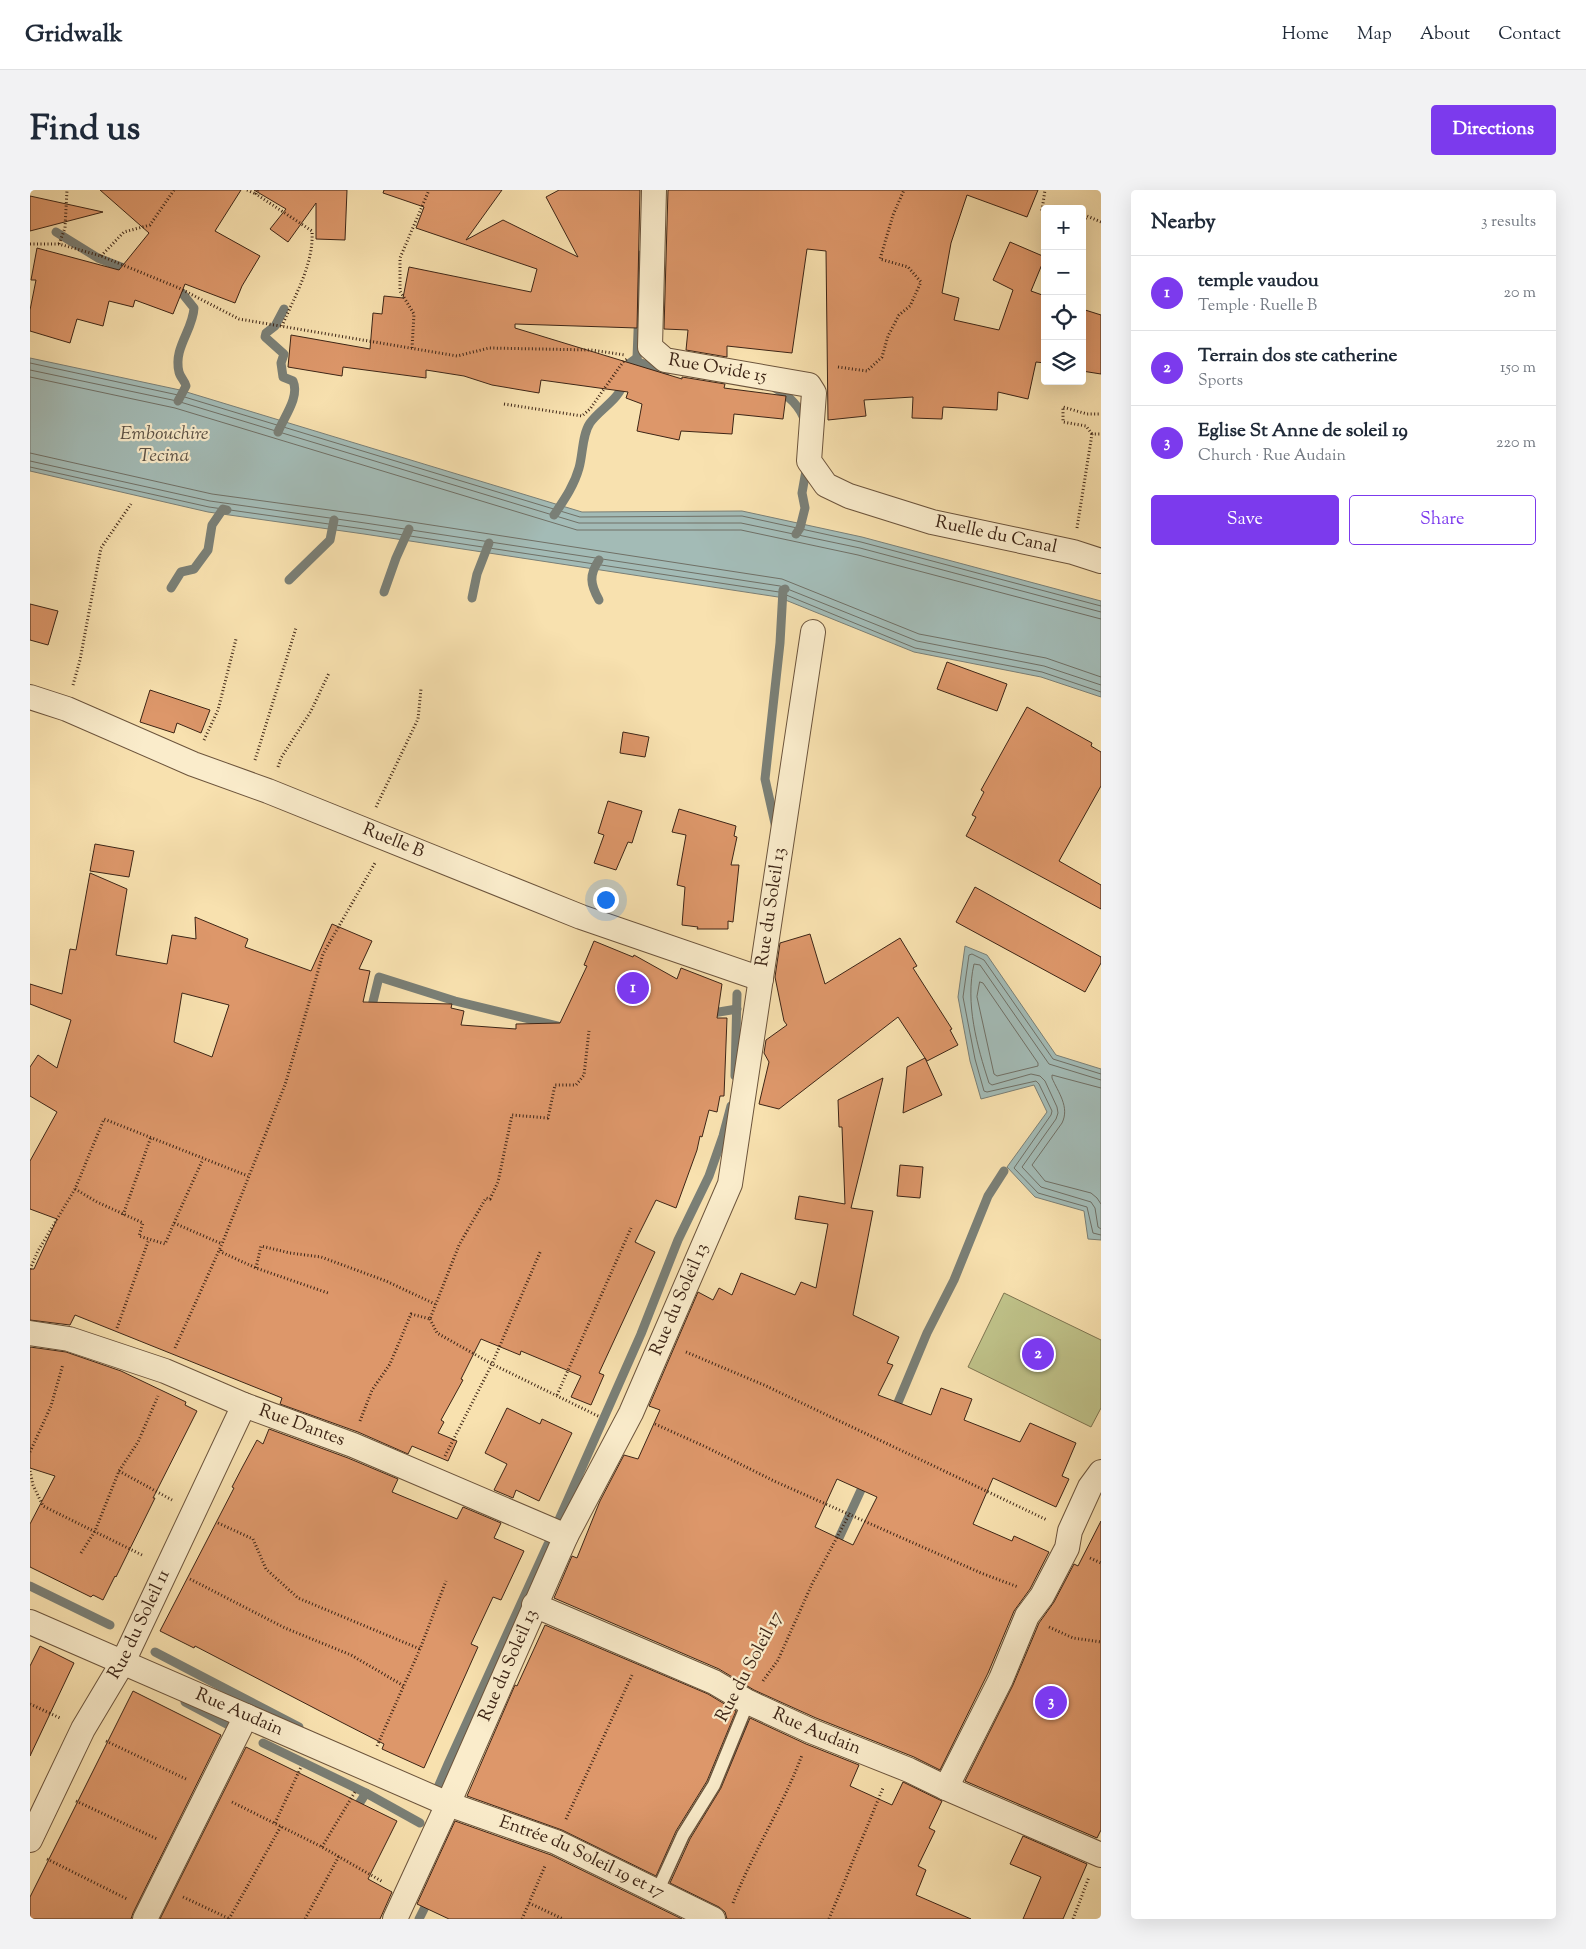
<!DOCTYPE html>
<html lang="en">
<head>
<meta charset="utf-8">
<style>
	body { margin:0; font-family:"Sorts Mill Goudy",serif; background:#f2f2f3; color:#1f2937 }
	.controls { position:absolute; right:15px; top:15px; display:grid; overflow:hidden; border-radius:5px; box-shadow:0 5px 20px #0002 }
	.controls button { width:45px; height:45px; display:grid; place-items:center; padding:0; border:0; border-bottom:1px solid #e0e1e3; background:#fff; color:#1f2937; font:25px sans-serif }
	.you { position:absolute; left:575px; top:709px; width:18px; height:18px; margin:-12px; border:4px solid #fff; border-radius:50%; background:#1a73e8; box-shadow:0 0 0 8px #1a73e833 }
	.badge { display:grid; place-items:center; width:32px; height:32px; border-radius:50%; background:#7c3aed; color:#fff; font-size:16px; font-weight:700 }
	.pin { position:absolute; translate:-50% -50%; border:2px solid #fff; box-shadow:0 1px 5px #0006 }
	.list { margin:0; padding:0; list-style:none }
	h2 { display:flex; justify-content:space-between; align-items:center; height:65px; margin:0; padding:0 20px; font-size:21px }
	h2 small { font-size:16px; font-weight:400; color:#747a83 }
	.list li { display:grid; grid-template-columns:32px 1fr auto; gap:15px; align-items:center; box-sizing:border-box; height:75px; padding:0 20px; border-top:1px solid #e0e1e3 }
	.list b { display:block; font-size:19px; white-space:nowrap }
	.list p { margin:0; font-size:16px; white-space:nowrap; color:#747a83 }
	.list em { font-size:16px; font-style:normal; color:#747a83 }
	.actions { display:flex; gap:10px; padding:15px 20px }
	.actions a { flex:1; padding:11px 0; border:1px solid #7c3aed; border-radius:5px; text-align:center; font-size:18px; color:#7c3aed }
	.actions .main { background:#7c3aed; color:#fff }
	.icon { flex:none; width:28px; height:28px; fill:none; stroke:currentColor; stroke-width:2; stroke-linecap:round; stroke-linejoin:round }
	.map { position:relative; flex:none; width:1071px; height:1729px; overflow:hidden; border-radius:5px }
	header { display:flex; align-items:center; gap:30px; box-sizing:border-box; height:70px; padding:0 25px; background:#fff; border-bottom:1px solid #e0e1e3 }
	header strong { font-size:24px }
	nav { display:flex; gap:28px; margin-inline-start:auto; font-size:18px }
	.intro { display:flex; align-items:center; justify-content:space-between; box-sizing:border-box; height:120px; padding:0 30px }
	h1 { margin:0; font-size:35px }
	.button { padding:12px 22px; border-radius:5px; background:#7c3aed; color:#fff; font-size:18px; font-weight:700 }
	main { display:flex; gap:30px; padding:0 30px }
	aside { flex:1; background:#fff; border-radius:5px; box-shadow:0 5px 20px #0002 }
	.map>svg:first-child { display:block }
	.green { fill:#bfc289; stroke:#7e7450 }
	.water { fill:#a3bbb6; stroke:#7a7f76 }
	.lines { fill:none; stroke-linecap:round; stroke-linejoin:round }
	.shore { stroke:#707066; stroke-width:1 }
	.stream { stroke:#7a7f76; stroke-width:9 }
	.building { fill:#dd976a; stroke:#3d2516; fill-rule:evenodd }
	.service-casing { stroke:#6c543c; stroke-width:15 }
	.minor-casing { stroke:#6c543c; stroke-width:26 }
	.path { stroke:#3d2516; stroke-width:3; stroke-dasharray:1 2.5; stroke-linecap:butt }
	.service { stroke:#faeccb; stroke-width:12 }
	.minor { stroke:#faeccb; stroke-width:24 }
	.labels { text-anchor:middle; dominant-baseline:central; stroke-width:4.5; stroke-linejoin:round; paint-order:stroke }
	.street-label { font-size:18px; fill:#3d2516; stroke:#faeccb }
	.water-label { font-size:19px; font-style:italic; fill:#5c5246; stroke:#faeccb }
</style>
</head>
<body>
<header>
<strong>Gridwalk</strong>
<nav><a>Home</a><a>Map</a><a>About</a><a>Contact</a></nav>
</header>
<div class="intro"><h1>Find us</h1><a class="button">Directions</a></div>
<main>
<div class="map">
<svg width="1071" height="1729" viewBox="0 0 1071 1729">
	<rect width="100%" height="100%" fill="#f8e1af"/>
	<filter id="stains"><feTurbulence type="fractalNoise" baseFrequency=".004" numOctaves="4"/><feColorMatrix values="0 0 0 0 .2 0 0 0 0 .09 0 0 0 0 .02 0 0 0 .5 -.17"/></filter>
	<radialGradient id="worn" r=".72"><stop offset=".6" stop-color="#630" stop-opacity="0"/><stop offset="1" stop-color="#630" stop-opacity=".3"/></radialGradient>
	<polygon class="green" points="974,1103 1071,1150 1071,1218 1061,1237 938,1177"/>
	<g class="water">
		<polygon points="0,168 150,200 552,322 712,321 832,347 1071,411 1071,507 1011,487 884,462 748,407 334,344 178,322 0,281"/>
		<polygon points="935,756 957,765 1026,865 1071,879 1071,1050 1058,1049 1054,1021 1005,1007 977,977 1017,922 1004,895 951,909 940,871 928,807"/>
	</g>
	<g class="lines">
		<g class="shore">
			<polyline points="0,173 148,205 550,327 712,326 831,352 1071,416"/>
			<polyline points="0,180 147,211 549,333 711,333 830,358 1071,422"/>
			<polyline points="0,187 145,218 547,340 711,340 828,365 1071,429"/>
			<polyline points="0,263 182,304 336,325 752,389 889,444 1016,468 1071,487"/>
			<polyline points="0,271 180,311 335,333 750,396 887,451 1014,476 1071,495"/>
			<polyline points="0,277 179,317 334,339 749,402 885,458 1012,482 1071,502"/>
			<polygon points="950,792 953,793 1008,873 1008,876 967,886 964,884 947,807"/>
			<polyline points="1071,884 1023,869 954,770 942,764 939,765 933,807 945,869 954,901 957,902 1006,891 1009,894 1022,921 1021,925 984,978 1008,1003 1057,1017 1063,1043 1071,1045"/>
			<path d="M1071,890l-52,-16 -69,-99 -6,-1c-9,39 3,82 15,119l3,2 39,-11 9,2 5,5 12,26 1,6 -2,6 -34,48 19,20 50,15 4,6 3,19 3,2"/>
			<path d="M1071,898l-49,-13v3c6,14 18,29 10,45l-30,42 13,16 46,12 6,5 4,6"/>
		</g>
		<g class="stream">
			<polyline points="26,42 68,68 101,81"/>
			<polyline points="611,65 607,168 608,172 636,181"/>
			<path d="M140,98l12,5 12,15c-1,22 -21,40 -15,64 1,5 6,9 7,14l-8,15"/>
			<path d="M745,198c13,7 26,19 30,34"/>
			<path d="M248,242c6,-15 22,-35 15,-51l-10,-4 -2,-14 3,-9 -19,-17 1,-4 9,-7 9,-17"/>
			<path d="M524,325c10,-15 20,-29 25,-47 4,-14 3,-33 11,-45 10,-14 30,-24 33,-40l-3,-3 3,-12 14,-10"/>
			<polyline points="766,344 770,338 775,318 772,303 777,275"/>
			<polyline points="259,390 300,350 304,330"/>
			<polyline points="141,398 151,382 164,379 178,360 182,335 193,319 197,320"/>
			<polyline points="354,402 366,368 379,339"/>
			<polyline points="442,408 447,384 459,353"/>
			<path d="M569,410c-9,-16 -10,-25 0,-40"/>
			<polyline points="746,638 735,589 750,453 753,400 755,399"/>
			<polyline points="340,824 349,787 425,811 528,836"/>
			<polyline points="677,824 707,819"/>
			<polyline points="705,886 707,804"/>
			<polyline points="864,1222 897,1143 924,1090 958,1006 974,981"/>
			<polyline points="527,1334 611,1144 648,1050 679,986 693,946 701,916"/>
			<polyline points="804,1359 836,1289"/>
			<polyline points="0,1396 80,1435"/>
			<polyline points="125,1462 269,1537"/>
			<polyline points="155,1512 208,1540"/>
			<polyline points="233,1553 336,1603 390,1633"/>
			<polyline points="696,1577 707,1560 716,1536"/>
			<polyline points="400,1600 406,1602 418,1574 518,1354"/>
			<polyline points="323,1623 336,1603"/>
			<polyline points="389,1729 400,1707"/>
		</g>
	</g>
	<g class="building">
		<polygon points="70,0 211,0 185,41 230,66 212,96 205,113 155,94 143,124 105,110 103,117 79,111 73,136 47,129 40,153 0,141 0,120 6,90 1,90 7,58 89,80 119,43"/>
		<polygon points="224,0 317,0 315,50 286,49 286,13 258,52 240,39 256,19"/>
		<polygon points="354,0 472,0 436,50 473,30 548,67 516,7 529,0 610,0 607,138 485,134 485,138 652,189 652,187 695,194 694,198 756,206 753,229 704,224 702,244 651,241 649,250 607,241 612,214 596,208 598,202 511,190 509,203 462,195 434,186 396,180 396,188 313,177 312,186 258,177 261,145 340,159 343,123 352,124 354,106 373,108 379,77 501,102 507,79 386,38 394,17 353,3"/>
		<polygon points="638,0 1008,0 997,27 937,5 921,53 912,103 929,108 924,130 969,140 983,100 963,90 980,52 1015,67 1001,101 1015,106 1015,173 1006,172 998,209 968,202 967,220 913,217 912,229 882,228 883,207 834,210 836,226 798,230 796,61 777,59 762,163 697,156 697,167 656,160 658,140 634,139"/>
		<polygon points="0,6 73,22 0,41"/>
		<polygon points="1052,119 1071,125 1071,184 1052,181"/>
		<polygon points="0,414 28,421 18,455 0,450"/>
		<polygon points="917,472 977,494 967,521 907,499"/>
		<polygon points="120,500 180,520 171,543 147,533 144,543 110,532"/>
		<polygon points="997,517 1062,553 1061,556 1071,562 1071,596 1029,671 1071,695 1071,719 936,646 946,627 942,625 954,602 951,600"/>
		<polygon points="593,542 619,547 615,567 590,563"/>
		<polygon points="578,611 612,621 602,653 598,652 586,680 564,673 574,645 568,643"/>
		<polygon points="649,619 706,636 704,646 707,647 701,675 709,675 703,732 698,731 698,739 667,739 668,737 652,735 655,697 647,695 656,645 642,642"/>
		<polygon points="65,654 104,661 99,687 60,681"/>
		<path d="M60,683l37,16 -11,66 51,9 5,-29 24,4 -1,-22 53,22 -3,8 66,24 21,-47 40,17 -13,28 11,2 -7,31 89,2 -1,4 13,3 -3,14 55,4v-5l44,-1 27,-57 -3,-1 10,-24 39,16 1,-2 43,24 4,-11 41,16 -5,34h10l-3,78h-4l-3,16 -8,-2 -7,27 -2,-1 -3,14 -21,58 -20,-8 -21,42 20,10 -56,121 5,2 -13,30 -20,-8 10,-21 -60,-25 -1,4 -39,-16 -20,40 2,1 -22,40 3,2 -6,11 19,8 -9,20 -36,-15 -4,8 -50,-22 -78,-28 2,-6 -207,-83 -5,10 -40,-5v-51h4l23,-50 -27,-10v-48l27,-49 -27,-16v-29l8,-12 19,13 14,-48 -41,-16v-20l32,10 8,-45 6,1zM152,803l47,12 -17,52 -38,-15z"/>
		<polygon points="945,697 1071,767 1071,773 1055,802 926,732"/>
		<polygon points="780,744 795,794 870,748 887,776 883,778 922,839 920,840 928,855 897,871 868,827 749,919 729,914 739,872 734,863 736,850 757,835 754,831 745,787 750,753"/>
		<polygon points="895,868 912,905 873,923 877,877"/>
		<path d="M853,888l-32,130 22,3 -20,104 46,22 -12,26 6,2 -15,30 53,20 10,-27 31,11 -8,21 56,22 10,-19 46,20 -14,33 7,3 -13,28 -63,-29 -20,46 39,17 2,-5 35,16 -19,37 -16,22 -26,62 -48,97 -26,-13 -98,-39 -62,-28 -35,-21 -165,-71 18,-42 5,2 23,-57 24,-46 14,4 22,-49 -11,-4 49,-114 15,8 6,-12 13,7 9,-22 54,22 6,-13 15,6 12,-64 -33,-5 4,-23 46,8 -3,-77h-3l-1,-27zM807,1289l40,18 -24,48 -38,-18z"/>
		<polygon points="870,975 893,977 890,1008 867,1006"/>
		<polygon points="0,1157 36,1162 91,1181 156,1212 155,1215 167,1221 123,1308 125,1308 86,1387 85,1386 73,1410 63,1405 61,1407 0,1377 0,1334 25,1286 0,1278"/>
		<polygon points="477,1218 510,1234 512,1229 542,1243 509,1311 486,1300 483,1308 464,1300 477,1274 455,1263"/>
		<polygon points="239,1239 318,1268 368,1289 362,1302 427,1329 433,1317 471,1333 464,1348 494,1361 471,1410 463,1407 441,1454 448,1457 394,1578 352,1559 354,1554 311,1532 165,1456 164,1458 130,1441 204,1298 202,1297 213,1276 227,1250 233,1254"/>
		<polygon points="1071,1331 1071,1640 1067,1648 935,1591 983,1495 1009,1433 1024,1412 1044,1374 1048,1376"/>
		<polygon points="515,1435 678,1504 706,1521 677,1591 646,1641 626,1686 532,1640 437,1606 485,1495 487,1496"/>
		<polygon points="10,1456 44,1473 0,1566 0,1476"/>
		<polygon points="103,1501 191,1545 103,1723 101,1729 0,1729 0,1707"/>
		<polygon points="720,1528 776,1554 829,1575 820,1596 862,1615 873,1592 912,1611 899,1638 905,1641 888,1676 896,1680 886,1705 941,1729 697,1729 695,1722 689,1717 640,1693 660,1649 691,1598"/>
		<polygon points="216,1557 367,1631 338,1689 362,1702 350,1729 130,1729"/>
		<polygon points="425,1631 521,1665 652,1729 419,1729 387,1714"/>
		<polygon points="993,1646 1057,1674 1033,1729 993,1729 1011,1687 980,1674"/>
	</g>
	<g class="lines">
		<defs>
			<polyline id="service" points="627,1702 653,1645 684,1595 718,1512"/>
			<g id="minor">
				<path id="s1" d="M624,0l-4,157 15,13 144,25 5,8 -5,68 17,24 23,11 83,26 141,30 28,9"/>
				<path id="s2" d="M0,507l37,12 126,55 75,27 313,126 180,62"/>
				<path id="s3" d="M0,1143l39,6 96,32 79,34 109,40 213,91"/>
				<path id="s4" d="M504,1415l180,77 34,20 63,29 98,39 37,18 155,67"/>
				<path id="s5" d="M0,1432l418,182 108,38 157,77"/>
				<polyline points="916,1598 971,1489 997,1426 1012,1406 1037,1358 1040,1341 1060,1297 1071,1282"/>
				<path id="s6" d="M0,1650l53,-111 40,-67 121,-257"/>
				<polyline points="115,1729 216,1526"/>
				<path id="s7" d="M365,1729l53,-115 118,-268 65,-123 99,-229 83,-552"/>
			</g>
		</defs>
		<use href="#service" class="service-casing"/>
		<use href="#minor" class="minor-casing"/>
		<g class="path">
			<polyline points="217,0 226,4"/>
			<path d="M228,0l-2,4 56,37c2,33 -17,64 -30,95"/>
			<polyline points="1015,22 1012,20 1015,0"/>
			<polyline points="1052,35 1057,26 1071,32"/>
			<polyline points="0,54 29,54 71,66 149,98 209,129 427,166 459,158 561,160 595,165"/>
			<polyline points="29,54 35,38 37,0"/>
			<polyline points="71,66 94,42 120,35 144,0"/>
			<polyline points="382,158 384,124 370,101 370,68 399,0"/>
			<polyline points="808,177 837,181 852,167 858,146 869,125 880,116 891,92 878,77 850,69 863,25 874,0"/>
			<polyline points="474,214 552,226 560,219 593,172 597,169"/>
			<polyline points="1062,244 1056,236 1033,232 1033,217 1057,224 1071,224"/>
			<polyline points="1047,338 1062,244 1071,244"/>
			<polyline points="43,495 50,470 71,358 101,314"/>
			<polyline points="174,550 188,520 206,449"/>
			<polyline points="225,570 266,438"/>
			<polyline points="248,577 251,568 281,521 299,483"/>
			<polyline points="346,617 388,529 391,499"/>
			<polyline points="45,999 67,1012 113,1033 109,1046 135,1054 144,1033 192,1054"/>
			<polyline points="93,1025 121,947"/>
			<polyline points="144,1033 173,969"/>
			<polyline points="191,1060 191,1062 226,1078 298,1103"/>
			<polyline points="226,1078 231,1056 260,1063 291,1067 356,1091 405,1114"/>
			<polyline points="0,1079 8,1061 45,999 74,929 218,986"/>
			<polyline points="400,1129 407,1143 462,1174 570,1227"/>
			<polyline points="87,1138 119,1049"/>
			<polyline points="145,1158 192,1054 255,895 293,764 345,673"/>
			<polyline points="656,1162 734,1195 1017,1330"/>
			<polyline points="527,1205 601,1038"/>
			<polyline points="330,1231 342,1200 360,1174 381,1124 400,1129 429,1055 456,1008 460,1009 468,992 482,925 518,928 525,895 546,895 554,885 559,841"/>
			<polyline points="625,1234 676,1257 744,1291 951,1383 988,1397"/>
			<polyline points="0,1262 21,1216 33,1174"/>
			<polyline points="415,1266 462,1174 511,1060"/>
			<polyline points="0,1281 3,1295 13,1316 114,1366"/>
			<polyline points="89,1281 142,1310"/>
			<polyline points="188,1333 223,1349 236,1379 268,1408 390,1459"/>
			<polyline points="51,1363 65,1341 89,1281 108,1252 128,1206"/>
			<polyline points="1060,1368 1071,1373"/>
			<polyline points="160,1389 255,1438 321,1465 374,1496"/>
			<polyline points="1019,1437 1043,1448 1071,1452"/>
			<polyline points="733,1491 748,1470 782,1394 820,1323"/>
			<polyline points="0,1514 30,1528"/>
			<polyline points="76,1551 156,1589"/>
			<polyline points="347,1556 390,1459 416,1391"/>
			<polyline points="46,1611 127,1649"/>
			<polyline points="202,1612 292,1657 353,1692"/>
			<polyline points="536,1629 602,1485"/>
			<polyline points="245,1633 271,1577"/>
			<polyline points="292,1657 325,1602"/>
			<polyline points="17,1669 97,1709"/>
			<polyline points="153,1707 200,1729"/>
			<polyline points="499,1713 533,1729"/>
			<path d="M703,1713c20,-51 50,-97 69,-148"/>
			<polyline points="199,1729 251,1636"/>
			<polyline points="275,1729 309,1666"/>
			<polyline points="492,1729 515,1676"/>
			<polyline points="799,1729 853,1598"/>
			<polyline points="1043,1729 1059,1687"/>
		</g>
		<use href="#service" class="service"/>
		<use href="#minor" class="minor"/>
	</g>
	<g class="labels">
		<g class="street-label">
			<text stroke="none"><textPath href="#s1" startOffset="230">Rue Ovide 15</textPath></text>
			<text stroke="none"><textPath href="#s1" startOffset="608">Ruelle du Canal</textPath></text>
			<text stroke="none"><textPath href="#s2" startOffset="391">Ruelle B</textPath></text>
			<text stroke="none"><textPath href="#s7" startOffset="1088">Rue du Soleil 13</textPath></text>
			<text stroke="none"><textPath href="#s7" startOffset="682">Rue du Soleil 13</textPath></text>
			<text stroke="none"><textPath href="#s3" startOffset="288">Rue Dantes</textPath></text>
			<text stroke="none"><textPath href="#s6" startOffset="242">Rue du Soleil 11</textPath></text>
			<text stroke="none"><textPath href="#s7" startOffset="278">Rue du Soleil 13</textPath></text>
			<text transform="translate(720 1477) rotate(-62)">Rue du Soleil 17</text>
			<text stroke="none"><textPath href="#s5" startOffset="228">Rue Audain</textPath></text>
			<text stroke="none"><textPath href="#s4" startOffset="310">Rue Audain</textPath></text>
			<text stroke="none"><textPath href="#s5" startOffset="600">Entrée du Soleil 19 et 17</textPath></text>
		</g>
		<g class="water-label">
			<text x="134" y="244">Embouchire<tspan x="134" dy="22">Tecina</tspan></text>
		</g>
	</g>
	<rect width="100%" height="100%" filter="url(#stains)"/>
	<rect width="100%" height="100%" fill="url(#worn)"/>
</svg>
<div class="controls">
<button>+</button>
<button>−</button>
<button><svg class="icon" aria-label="locate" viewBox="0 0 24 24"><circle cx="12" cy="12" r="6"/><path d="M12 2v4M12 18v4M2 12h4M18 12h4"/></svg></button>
<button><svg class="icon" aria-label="layers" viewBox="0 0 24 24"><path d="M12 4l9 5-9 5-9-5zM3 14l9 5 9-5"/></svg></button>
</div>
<div class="you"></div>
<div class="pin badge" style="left:603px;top:798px">1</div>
<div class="pin badge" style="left:1008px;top:1164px">2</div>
<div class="pin badge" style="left:1021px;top:1512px">3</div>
</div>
<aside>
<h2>Nearby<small>3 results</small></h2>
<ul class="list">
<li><span class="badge">1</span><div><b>temple vaudou</b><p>Temple · Ruelle B</p></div><em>20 m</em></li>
<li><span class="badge">2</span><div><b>Terrain dos ste catherine</b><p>Sports</p></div><em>150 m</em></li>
<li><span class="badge">3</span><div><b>Eglise St Anne de soleil 19</b><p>Church · Rue Audain</p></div><em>220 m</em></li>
</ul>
<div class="actions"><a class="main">Save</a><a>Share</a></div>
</aside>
</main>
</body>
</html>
